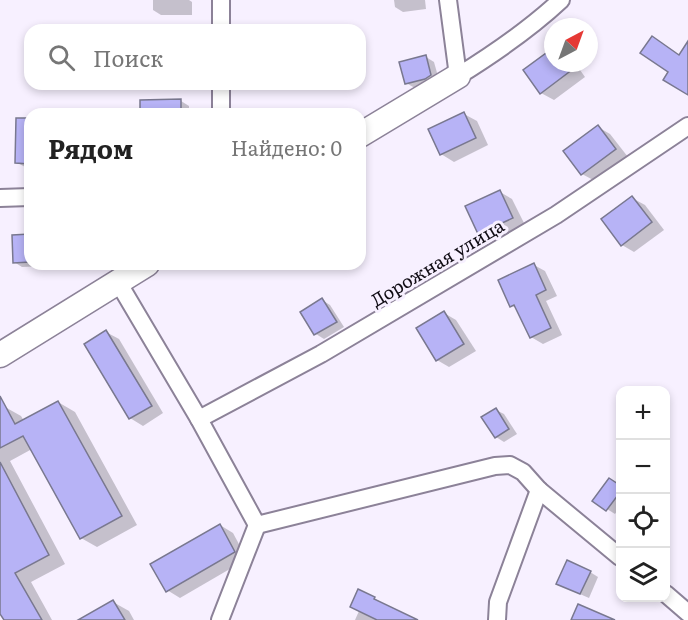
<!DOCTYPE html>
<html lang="ru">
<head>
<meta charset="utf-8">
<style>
	body { margin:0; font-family:Literata,serif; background:#f6f6f6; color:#222 }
	.controls { position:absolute; right:18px; bottom:18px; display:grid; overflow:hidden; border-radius:12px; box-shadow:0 3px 9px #0003 }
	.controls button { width:54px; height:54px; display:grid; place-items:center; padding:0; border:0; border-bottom:2px solid #e0e0e0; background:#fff; color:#222; font:30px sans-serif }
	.compass { position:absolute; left:544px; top:18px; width:54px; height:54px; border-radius:50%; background:#fff; box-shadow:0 3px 9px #0003; rotate:41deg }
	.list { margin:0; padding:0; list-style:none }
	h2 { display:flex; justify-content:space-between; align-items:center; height:78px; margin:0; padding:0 24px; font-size:26px }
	h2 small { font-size:20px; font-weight:400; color:#767676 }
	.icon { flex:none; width:33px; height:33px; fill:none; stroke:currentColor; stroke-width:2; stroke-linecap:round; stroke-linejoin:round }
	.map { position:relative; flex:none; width:688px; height:620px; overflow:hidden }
	.search { position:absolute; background:#fff; box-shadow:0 3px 9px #0003; left:24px; top:24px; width:342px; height:66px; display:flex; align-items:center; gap:15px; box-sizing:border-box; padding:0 21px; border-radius:18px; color:#767676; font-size:22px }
	.panel { position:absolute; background:#fff; box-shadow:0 3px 9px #0003; left:24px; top:108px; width:342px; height:162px; border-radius:18px }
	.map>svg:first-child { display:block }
	.shadow { fill:#0003 }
	.building { fill:#b7b3f6; stroke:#79788f; stroke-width:1.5 }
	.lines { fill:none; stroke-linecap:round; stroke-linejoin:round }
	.street-casing { stroke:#8c8298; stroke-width:20 }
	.secondary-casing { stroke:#8c8298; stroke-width:27 }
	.street { stroke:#fff; stroke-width:16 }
	.secondary { stroke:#fff; stroke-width:24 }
	.labels { text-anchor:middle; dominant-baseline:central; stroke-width:6; stroke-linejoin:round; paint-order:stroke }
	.street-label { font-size:18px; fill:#100c14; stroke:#f7f0ff }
</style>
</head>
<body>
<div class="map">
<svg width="688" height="620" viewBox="0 0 688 620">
	<rect width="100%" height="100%" fill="#f7f0ff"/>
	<g class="shadow">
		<polygon points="153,0 189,0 192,2 192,15 161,15 153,10"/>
		<polygon points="394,0 425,0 426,9 403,12 395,7"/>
		<polygon points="553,50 553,63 575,63 585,77 554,100 541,93"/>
		<polygon points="426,57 434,62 439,80 415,88 406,83"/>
		<polygon points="181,101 189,106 189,114 142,114"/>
		<polygon points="464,114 477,121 488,145 454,162 441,154"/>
		<polygon points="30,120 30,167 25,167 16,162"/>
		<polygon points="598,127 610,134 628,157 595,181 582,174"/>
		<polygon points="500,192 512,199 525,225 492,240 479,233"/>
		<polygon points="632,198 645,205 664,230 634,252 622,245"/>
		<polygon points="30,235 30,264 45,264 45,266 22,267 14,262"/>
		<polygon points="534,265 545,271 557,296 546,301 562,335 543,344 531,337 518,309 511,305"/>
		<polygon points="322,300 330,305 344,327 324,339 316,334 302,312"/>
		<polygon points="444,313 456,320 476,351 449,367 437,360"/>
		<polygon points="106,332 119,339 163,413 143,426 130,418"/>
		<polygon points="58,402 75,412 137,525 97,547 81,538 32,449 10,461 65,564 31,582 52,620 5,620 0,611 0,410 5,407 21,416 24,421"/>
		<polygon points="496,410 504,414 517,434 504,442 496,437"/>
		<polygon points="620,487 620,507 615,514 607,509"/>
		<polygon points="220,525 233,533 247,559 180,598 167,590"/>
		<polygon points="590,572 598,577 589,598 566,588"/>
		<polygon points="374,598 382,603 381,604 410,620 355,620 359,611"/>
		<polygon points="113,602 129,611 134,620 81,620"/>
	</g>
	<g class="building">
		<polygon points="652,36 679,55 688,41 688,95 663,80 668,72 640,53"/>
		<polygon points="553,48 553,63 581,63 540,94 523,70"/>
		<polygon points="426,55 431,75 425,79 405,84 399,62"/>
		<polygon points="181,99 181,114 140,114 140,100"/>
		<polygon points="464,112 476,138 440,155 428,129"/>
		<polygon points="16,118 30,118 30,164 15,163"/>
		<polygon points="598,125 616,149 581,175 563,151"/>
		<polygon points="500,190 513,218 478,234 465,206"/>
		<polygon points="632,196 652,222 621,246 601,219"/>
		<polygon points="30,234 30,262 13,263 12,235"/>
		<polygon points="534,263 546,290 536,295 551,328 530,338 514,305 510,307 498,280"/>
		<polygon points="322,298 337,322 314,335 300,312"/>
		<polygon points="444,311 464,344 436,361 416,328"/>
		<polygon points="106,330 152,406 129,419 84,344"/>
		<polygon points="0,396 15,424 58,401 122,516 80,539 23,436 0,448"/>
		<polygon points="496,408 509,429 495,438 481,417"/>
		<polygon points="0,462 49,555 15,573 42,620 4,620 0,614"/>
		<polygon points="609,478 621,486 621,491 606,511 592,501"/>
		<polygon points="220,524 235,552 166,592 150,564"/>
		<polygon points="567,560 591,571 580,594 556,584"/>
		<polygon points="358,589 375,597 374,599 418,620 377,620 350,607"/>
		<polygon points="113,600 125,620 78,620"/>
		<polygon points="578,604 615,620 571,620"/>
	</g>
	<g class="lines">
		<defs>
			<g id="street">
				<polyline points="221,0 221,30"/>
				<path d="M448,0l10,76c37,-23 71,-46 103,-76"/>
				<polyline points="221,84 221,114"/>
				<polyline points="0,198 30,197"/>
				<polyline points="118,282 199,419 257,525"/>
				<polyline points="199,419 321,354 556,215 688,126"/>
				<polyline points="257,525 495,466 510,465 523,472 539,490 620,557"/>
				<polyline points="666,594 688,613"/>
				<polyline points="220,620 257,525"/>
				<polyline points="497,620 498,602 539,490"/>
			</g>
			<g id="secondary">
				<polyline points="360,135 458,76"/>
				<polyline points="0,355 147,264"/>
			</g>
		</defs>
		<use href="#street" class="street-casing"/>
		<use href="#secondary" class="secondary-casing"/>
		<use href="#street" class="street"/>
		<use href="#secondary" class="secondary"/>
	</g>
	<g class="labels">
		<g class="street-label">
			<text transform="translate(437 262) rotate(-31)">Дорожная улица</text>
		</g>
	</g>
</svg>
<div class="controls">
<button>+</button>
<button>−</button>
<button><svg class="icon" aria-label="locate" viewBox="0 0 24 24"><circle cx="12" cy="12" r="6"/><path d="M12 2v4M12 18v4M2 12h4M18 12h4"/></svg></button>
<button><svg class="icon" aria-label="layers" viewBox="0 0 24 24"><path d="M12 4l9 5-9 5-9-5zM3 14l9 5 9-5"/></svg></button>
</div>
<svg class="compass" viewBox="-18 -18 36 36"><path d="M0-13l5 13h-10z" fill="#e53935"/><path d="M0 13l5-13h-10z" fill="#767676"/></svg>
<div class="search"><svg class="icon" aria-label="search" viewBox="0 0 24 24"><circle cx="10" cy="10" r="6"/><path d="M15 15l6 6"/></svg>Поиск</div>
<section class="panel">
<h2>Рядом<small>Найдено: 0</small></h2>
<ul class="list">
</ul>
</section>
</div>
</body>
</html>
